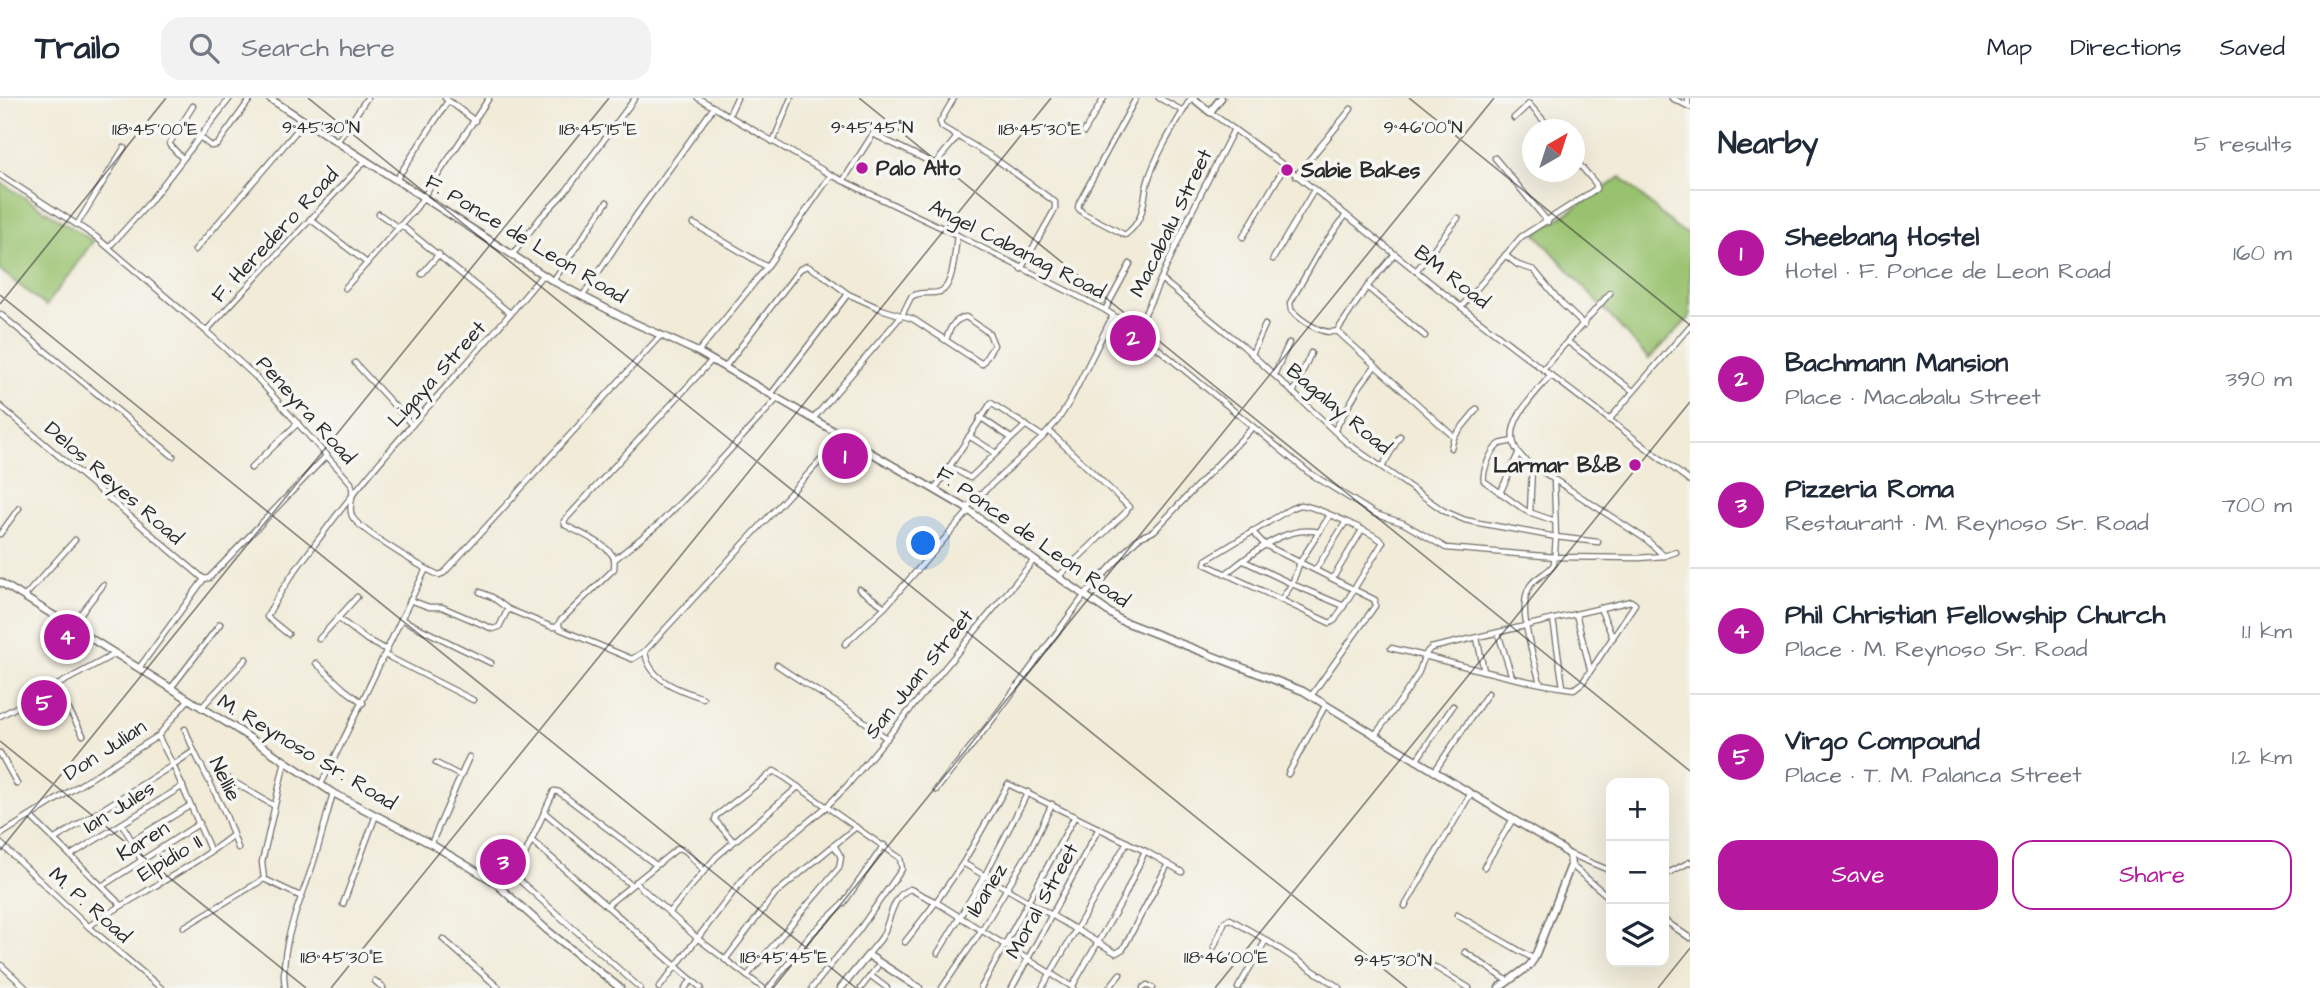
<!DOCTYPE html>
<html lang="en">
<head>
<meta charset="utf-8">
<style>
	body { margin:0; font-family:"Architects Daughter",sans-serif; background:#f2f2f3; color:#1f2937 }
	.controls { position:absolute; right:21px; bottom:21px; display:grid; overflow:hidden; border-radius:14px; box-shadow:0 7px 28px #0002 }
	.controls button { width:63px; height:63px; display:grid; place-items:center; padding:0; border:0; border-bottom:2px solid #e0e1e3; background:#fff; color:#1f2937; font:35px sans-serif }
	.compass { position:absolute; left:1522px; top:21px; width:63px; height:63px; border-radius:50%; background:#fff; box-shadow:0 7px 28px #0002; rotate:39deg }
	.you { position:absolute; left:924px; top:446px; width:24px; height:24px; margin:-18px; border:5px solid #fff; border-radius:50%; background:#1a73e8; box-shadow:0 0 0 10px #1a73e833 }
	.badge { display:grid; place-items:center; width:46px; height:46px; border-radius:50%; background:#b5179e; color:#fff; font-size:23px; font-weight:700 }
	.pin { position:absolute; translate:-50% -50%; border:4px solid #fff; box-shadow:0 2px 7px #0006 }
	.list { margin:0; padding:0; list-style:none }
	h2 { display:flex; justify-content:space-between; align-items:center; height:91px; margin:0; padding:0 28px; font-size:30px }
	h2 small { font-size:23px; font-weight:400; color:#747a83 }
	.list li { display:grid; grid-template-columns:46px 1fr auto; gap:21px; align-items:center; box-sizing:border-box; height:126px; padding:0 28px; border-top:2px solid #e0e1e3 }
	.list b { display:block; font-size:26px; white-space:nowrap }
	.list p { margin:0; font-size:23px; white-space:nowrap; color:#747a83 }
	.list em { font-size:23px; font-style:normal; color:#747a83 }
	.actions { display:flex; gap:14px; padding:21px 28px }
	.actions a { flex:1; padding:16px 0; border:2px solid #b5179e; border-radius:21px; text-align:center; font-size:24px; color:#b5179e }
	.actions .main { background:#b5179e; color:#fff }
	.icon { flex:none; width:38px; height:38px; fill:none; stroke:currentColor; stroke-width:2; stroke-linecap:round; stroke-linejoin:round }
	.map { position:relative; flex:none; width:1690px; height:890px; overflow:hidden }
	header { display:flex; align-items:center; gap:42px; box-sizing:border-box; height:98px; padding:0 35px; background:#fff; border-bottom:2px solid #e0e1e3 }
	header strong { font-size:33px }
	nav { display:flex; gap:38px; margin-inline-start:auto; font-size:24px }
	.search { width:490px; height:63px; background:#f2f2f3; display:flex; align-items:center; gap:18px; box-sizing:border-box; padding:0 24px; border-radius:21px; color:#747a83; font-size:26px }
	main { display:flex }
	aside { flex:1; background:#fff }
	.map>svg:first-child { display:block }
	.green { fill:#99c26e; stroke:#62764c; stroke-width:2 }
	.lines { fill:none; stroke-linecap:round; stroke-linejoin:round }
	.street-casing { stroke:#706e68; stroke-width:7 }
	.secondary-casing { stroke:#706e68; stroke-width:9 }
	.street { stroke:#fff; stroke-width:4.5 }
	.secondary { stroke:#fff; stroke-width:6 }
	.ticks { fill:none; stroke:#2b2b2b; stroke-width:2; stroke-opacity:0.45 }
	.poi-dot { fill:#b5179e; stroke:#f6f6f2; stroke-width:2.5 }
	.labels { text-anchor:middle; dominant-baseline:central; stroke-width:7; stroke-linejoin:round; paint-order:stroke }
	.poi-label { font-size:21px; font-weight:bold; fill:#2b2b2b; stroke:#f6f6f2; text-anchor:start }
	.street-label { font-size:21px; fill:#2b2b2b; stroke:#f6f6f2 }
	.ticks-label { font-size:18px; text-anchor:middle; fill:#2b2b2b; stroke:#f6f6f2; stroke-width:7; stroke-linejoin:round; paint-order:stroke }
</style>
</head>
<body>
<header>
<strong>Trailo</strong>
<div class="search"><svg class="icon" aria-label="search" viewBox="0 0 24 24"><circle cx="10" cy="10" r="6"/><path d="M15 15l6 6"/></svg>Search here</div>
<nav><a>Map</a><a>Directions</a><a>Saved</a></nav>
</header>
<main>
<div class="map">
<svg width="1690" height="890" viewBox="0 0 1690 890">
	<rect width="100%" height="100%" fill="#f6f6f2"/>
	<filter id="ink" filterUnits="userSpaceOnUse"><feTurbulence type="fractalNoise" baseFrequency=".0143" numOctaves="2"/><feDisplacementMap in="SourceGraphic" scale="14" xChannelSelector="R" yChannelSelector="G"/><feConvolveMatrix kernelMatrix="1 2 1 2 8 2 1 2 1" color-interpolation-filters="sRGB"/></filter>
	<filter id="wash" filterUnits="userSpaceOnUse"><feTurbulence type="fractalNoise" baseFrequency=".00686" numOctaves="4" result="noise"/><feDisplacementMap in="SourceGraphic" scale="28" xChannelSelector="R" yChannelSelector="G"/><feGaussianBlur stdDeviation="1.57" result="paint"/><feColorMatrix in="noise" values="0 0 0 0 0 0 0 0 0 0 0 0 0 0 0 0 0 1.4 0 .05"/><feComposite in="paint" operator="in"/></filter>
	<g filter="url(#wash)">
		<rect width="100%" height="100%" fill="#f1ebd8"/>
		<g class="green">
			<polygon points="1621,79 1676,130 1690,137 1690,219 1649,261 1536,136"/>
			<polygon points="0,84 93,143 46,208 0,172"/>
		</g>
	</g>
	<g filter="url(#ink)">
		<g class="lines">
			<defs>
				<g id="street">
					<polyline points="445,0 475,23"/>
					<polyline points="698,0 831,77 957,137 1105,212 1137,233 1308,374 1375,416 1403,425 1446,450 1556,459 1639,460 1664,458 1676,454"/>
					<polyline points="954,0 940,24 942,29 994,60 1055,104 1055,111 1021,171"/>
					<path d="M1136,0l-57,105 -1,5 5,5 42,22c21,-16 17,-32 23,-54 8,-27 28,-58 43,-83"/>
					<polyline points="1159,0 1183,13"/>
					<polyline points="1672,0 1690,9"/>
					<polyline points="1688,8 1688,0"/>
					<polyline points="1210,14 1285,68 1461,209 1690,383"/>
					<polyline points="729,17 737,0"/>
					<polyline points="1514,20 1529,6 1552,32"/>
					<polyline points="1084,34 1104,0"/>
					<polyline points="200,39 211,48 217,47 251,0"/>
					<polyline points="337,44 367,0"/>
					<polyline points="773,44 791,0"/>
					<polyline points="1495,60 1548,124"/>
					<polyline points="183,61 169,46 193,8"/>
					<polyline points="935,66 958,38"/>
					<path d="M0,77l96,62 110,94 50,46 95,106c5,14 -4,22 1,33 4,12 72,53 87,59l5,-2 217,-238"/>
					<polyline points="1296,78 1351,11"/>
					<polyline points="396,82 448,3"/>
					<polyline points="843,83 873,36 953,75"/>
					<polyline points="379,116 399,130 401,127 511,216"/>
					<path d="M1346,117l-26,35 -30,53 1,7c10,10 31,26 46,21l117,106 23,-28"/>
					<polyline points="310,121 367,165"/>
					<polyline points="78,125 124,50"/>
					<polyline points="694,126 767,169"/>
					<polyline points="1243,139 1285,68"/>
					<polyline points="109,149 148,106 230,0"/>
					<polyline points="195,152 305,23"/>
					<polyline points="513,156 540,120 566,93 635,0"/>
					<polyline points="1505,157 1518,167 1534,172 1562,206 1584,227"/>
					<polyline points="1273,161 1314,92"/>
					<polyline points="1416,173 1458,120"/>
					<polyline points="422,176 439,156"/>
					<polyline points="1161,181 1243,248 1346,344 1444,413 1465,422 1479,425 1556,439 1598,444"/>
					<polyline points="553,183 607,104"/>
					<polyline points="1367,189 1425,238"/>
					<polyline points="345,190 416,110 489,0"/>
					<polyline points="582,199 637,116 714,9"/>
					<polyline points="1461,209 1521,139 1596,91 1596,86 1574,60"/>
					<polyline points="1105,212 1130,166"/>
					<polyline points="0,216 173,358"/>
					<polyline points="206,233 366,62"/>
					<polyline points="1137,233 1190,117 1234,31"/>
					<polyline points="1337,233 1367,189 1395,156"/>
					<polyline points="1568,244 1633,293"/>
					<polyline points="698,254 767,169 831,77"/>
					<polyline points="1252,256 1265,227"/>
					<polyline points="355,265 412,327"/>
					<path d="M725,269l75,-98 7,-3 16,9 25,19 33,15 32,10 69,45 12,-19 -5,-12 -23,-16c-13,3 -16,11 -20,23"/>
					<polyline points="1543,271 1610,195"/>
					<polyline points="1274,277 1289,245"/>
					<polyline points="772,295 848,196"/>
					<polyline points="1293,295 1311,255"/>
					<polyline points="0,308 204,481 209,480 327,357"/>
					<polyline points="980,319 1011,340"/>
					<path d="M813,321l89,-104 9,-18c10,-7 18,-2 28,-5 15,-3 16,-44 18,-57"/>
					<polyline points="1609,322 1690,228"/>
					<polyline points="1049,333 1129,409 1125,415 1058,479"/>
					<polyline points="1334,333 1360,288 1375,268"/>
					<polyline points="969,338 996,355"/>
					<path d="M1512,343c-2,1 -10,2 -12,3 -9,5 -18,28 -16,37l42,30 29,10"/>
					<polyline points="1451,350 1454,339"/>
					<polyline points="949,368 970,380 1026,327"/>
					<polyline points="1382,369 1400,338"/>
					<polyline points="251,370 298,325"/>
					<polyline points="1555,382 1647,442 1664,458"/>
					<polyline points="935,391 991,305 1042,338"/>
					<polyline points="1500,395 1518,356"/>
					<path d="M1300,407c13,0 73,28 83,37l-48,78 -5,3 -125,-59 1,-4 84,-51z"/>
					<polyline points="966,410 1043,339 1058,322 1070,303 1113,217"/>
					<polyline points="1530,415 1532,369"/>
					<polyline points="1252,433 1265,447 1375,502 1375,508 1311,598"/>
					<polyline points="0,436 19,410"/>
					<polyline points="614,462 660,425 694,391 778,300"/>
					<polyline points="1244,463 1292,486 1344,508"/>
					<polyline points="1316,471 1345,425"/>
					<path d="M1225,476c26,-19 59,-50 94,-42"/>
					<polyline points="1333,480 1362,432"/>
					<polyline points="859,491 885,509"/>
					<path d="M480,494l12,5 16,12 44,18h5l3,-6 54,-52c0,-2 1,-9 0,-11 -6,-14 -37,-26 -49,-33l-1,-4 148,-161"/>
					<polyline points="24,499 75,442"/>
					<polyline points="357,499 338,520 367,542 387,552"/>
					<polyline points="410,502 429,509 442,509 493,531 499,529 508,511"/>
					<polyline points="1281,502 1292,486 1300,464 1330,417"/>
					<polyline points="1600,510 1613,540"/>
					<polyline points="1576,516 1590,571"/>
					<polyline points="401,521 491,565"/>
					<polyline points="1553,521 1563,589"/>
					<polyline points="559,527 560,531 632,561 645,553"/>
					<polyline points="71,528 103,487"/>
					<polyline points="1498,535 1512,579"/>
					<path d="M288,536l-21,-17c14,-30 37,-58 57,-85 67,-91 149,-170 219,-258"/>
					<polyline points="1477,540 1484,573"/>
					<polyline points="319,541 338,520"/>
					<polyline points="845,546 885,509 969,413"/>
					<polyline points="385,557 473,602"/>
					<polyline points="316,565 344,591 363,605"/>
					<path d="M777,567c37,26 76,45 110,74"/>
					<polyline points="139,570 204,481"/>
					<path d="M1540,585c-6,-25 -24,-75 -10,-97 6,-10 18,-12 24,-22l2,-27 -2,-57c-9,-9 -22,-12 -31,-22 -29,-28 10,-61 28,-83"/>
					<polyline points="56,589 83,637"/>
					<polyline points="171,590 220,526"/>
					<path d="M703,600c-24,-8 -55,-18 -58,-47l198,-215"/>
					<polyline points="201,610 246,561"/>
					<polyline points="0,618 115,556"/>
					<polyline points="185,631 194,653"/>
					<polyline points="158,638 173,667 194,653 225,715 238,750"/>
					<path d="M1374,638c15,-19 29,-38 42,-59 7,-10 5,-21 15,-29l200,-47 4,3 -52,78 -9,7c-61,-8 -122,-27 -183,-41"/>
					<polyline points="0,655 17,686"/>
					<polyline points="1416,663 1453,608"/>
					<polyline points="436,665 461,678"/>
					<polyline points="1434,674 1488,595"/>
					<polyline points="1288,676 1325,608"/>
					<polyline points="227,680 273,707"/>
					<path d="M321,686c37,-71 69,-144 105,-215"/>
					<path d="M936,692l54,-67 94,-127 52,-56c8,-7 14,-5 19,-10l98,-103"/>
					<polyline points="544,714 631,787"/>
					<polyline points="31,719 121,807"/>
					<polyline points="122,726 132,743"/>
					<polyline points="0,737 158,638 188,602"/>
					<polyline points="55,741 173,667 211,754"/>
					<polyline points="531,742 701,890"/>
					<polyline points="733,743 715,722 716,718 774,673 784,679 900,760 902,771 859,832 812,890"/>
					<polyline points="0,745 89,829 161,890"/>
					<polyline points="431,746 469,659"/>
					<polyline points="1570,756 1611,773"/>
					<polyline points="71,757 183,688"/>
					<polyline points="141,762 132,743 191,707"/>
					<polyline points="963,765 1116,855 1123,851 1168,766"/>
					<polyline points="1571,767 1611,801"/>
					<polyline points="1484,769 1513,721"/>
					<polyline points="1664,777 1690,764"/>
					<polyline points="264,781 302,799"/>
					<polyline points="635,784 697,840 763,890"/>
					<polyline points="102,788 200,725"/>
					<polyline points="343,806 376,717"/>
					<polyline points="606,808 678,750 686,753 704,773"/>
					<polyline points="1405,808 1471,695"/>
					<polyline points="669,815 716,759 798,689"/>
					<polyline points="1457,817 1534,861"/>
					<polyline points="1664,822 1690,840"/>
					<path d="M89,828c47,-31 100,-56 144,-91"/>
					<polyline points="184,829 264,781 262,764 285,663"/>
					<polyline points="443,841 499,890"/>
					<polyline points="905,844 936,804 963,765 1008,686 1145,753 1182,774"/>
					<polyline points="1214,849 1225,823 1230,821 1266,842 1340,890"/>
					<polyline points="1465,854 1508,883"/>
					<polyline points="938,855 985,777 1028,694"/>
					<path d="M868,857c4,-6 10,-12 14,-18 8,-15 10,-42 28,-48l26,13 138,86"/>
					<polyline points="725,862 775,796 856,729"/>
					<polyline points="0,866 26,890"/>
					<polyline points="1435,869 1469,890"/>
					<polyline points="747,878 839,770 841,759 834,747"/>
					<polyline points="871,878 887,890"/>
					<polyline points="375,883 383,890"/>
					<polyline points="1072,889 1123,801 1145,753"/>
					<path d="M285,890c-6,-42 14,-82 27,-121 8,-24 14,-49 21,-74"/>
					<polyline points="640,890 519,782 516,776 554,693 559,694 656,767"/>
					<polyline points="659,890 751,771 826,709 846,689 1034,462"/>
					<polyline points="685,890 692,882"/>
					<polyline points="769,890 811,836 843,806 884,747"/>
					<polyline points="861,890 877,869"/>
					<polyline points="942,890 981,833 1030,752 1052,706"/>
					<polyline points="981,890 1075,718"/>
					<polyline points="1012,890 1099,730"/>
					<polyline points="1042,890 1127,744"/>
					<polyline points="1109,890 1120,876"/>
					<polyline points="1143,890 1147,887 1153,890"/>
					<polyline points="1238,890 1266,842"/>
				</g>
				<g id="secondary">
					<polyline points="269,0 553,183 630,223 698,254 966,410 1034,462 1120,522 1303,593 1562,751 1570,758 1571,767 1534,861 1529,868 1499,890"/>
					<polyline points="1193,0 1210,14 1221,0"/>
					<polyline points="0,484 235,630 333,695 431,746 493,783 547,832 620,890"/>
					<polyline points="841,890 868,857 919,890"/>
				</g>
			</defs>
			<use href="#street" class="street-casing"/>
			<use href="#secondary" class="secondary-casing"/>
			<use href="#street" class="street"/>
			<use href="#secondary" class="secondary"/>
		</g>
	</g>
	<path class="ticks" d="M308,0l1099,890M859,0l831,673M1409,0l281,227M0,197l856,693M0,206l166,-206M0,643l306,247M0,752l609,-752M331,890l720,-890M773,890l721,-890M1215,890l475,-586M1658,890l32,-40"/>
	<g class="poi-dot">
		<circle cx="862" cy="70" r="7"/>
		<circle cx="1287" cy="72" r="7"/>
		<circle cx="1635" cy="367" r="7"/>
	</g>
	<g class="labels">
		<g class="poi-label">
			<text x="876" y="70">Palo Alto</text>
			<text x="1301" y="72">Sabie Bakes</text>
			<text x="1621" y="367" text-anchor="end">Larmar B&amp;B</text>
		</g>
		<g class="street-label">
			<text transform="translate(1171 125) rotate(-64)">Macabalu Street</text>
			<text transform="translate(275 137) rotate(-47)">F. Heredero Road</text>
			<text transform="translate(526 141) rotate(31)">F. Ponce de Leon Road</text>
			<text transform="translate(1017 151) rotate(27)">Angel Cabanag Road</text>
			<text transform="translate(1452 179) rotate(38)">BM Road</text>
			<text transform="translate(437 276) rotate(-48)">Ligaya Street</text>
			<text transform="translate(1339 311) rotate(40)">Bagalay Road</text>
			<text transform="translate(306 312) rotate(48)">Peneyra Road</text>
			<text transform="translate(114 385) rotate(41)">Delos Reyes Road</text>
			<text transform="translate(1033 439) rotate(35)">F. Ponce de Leon Road</text>
			<text transform="translate(919 576) rotate(-51)">San Juan Street</text>
			<text transform="translate(105 652) rotate(-33)">Don Julian</text>
			<text transform="translate(307 654) rotate(31)">M. Reynoso Sr. Road</text>
			<text transform="translate(225 681) rotate(64)">Nellie</text>
			<text transform="translate(119 709) rotate(-32)">Ian Jules</text>
			<text transform="translate(143 743) rotate(-32)">Karen</text>
			<text transform="translate(170 760) rotate(-31)">Elpidio II</text>
			<text transform="translate(987 792) rotate(-59)">Ibanez</text>
			<text transform="translate(1042 803) rotate(-61)">Moral Street</text>
			<text transform="translate(90 807) rotate(42)">M. P. Road</text>
		</g>
	</g>
	<g class="ticks-label">
		<text x="321" y="35">9°45'30"N</text>
		<text x="872" y="35">9°45'45"N</text>
		<text x="1423" y="35">9°46'00"N</text>
		<text x="598" y="37">118°45'15"E</text>
		<text x="1040" y="37">118°45'30"E</text>
		<text x="155" y="37">118°45'00"E</text>
		<text x="342" y="865">118°45'30"E</text>
		<text x="784" y="865">118°45'45"E</text>
		<text x="1226" y="865">118°46'00"E</text>
		<text x="1393" y="868">9°45'30"N</text>
	</g>
</svg>
<div class="controls">
<button>+</button>
<button>−</button>
<button><svg class="icon" aria-label="layers" viewBox="0 0 24 24"><path d="M12 4l9 5-9 5-9-5zM3 14l9 5 9-5"/></svg></button>
</div>
<svg class="compass" viewBox="-18 -18 36 36"><path d="M0-13l5 13h-10z" fill="#e53935"/><path d="M0 13l5-13h-10z" fill="#747a83"/></svg>
<div class="you"></div>
<div class="pin badge" style="left:845px;top:358px">1</div>
<div class="pin badge" style="left:1133px;top:240px">2</div>
<div class="pin badge" style="left:503px;top:764px">3</div>
<div class="pin badge" style="left:67px;top:539px">4</div>
<div class="pin badge" style="left:44px;top:605px">5</div>
</div>
<aside>
<h2>Nearby<small>5 results</small></h2>
<ul class="list">
<li><span class="badge">1</span><div><b>Sheebang Hostel</b><p>Hotel · F. Ponce de Leon Road</p></div><em>160 m</em></li>
<li><span class="badge">2</span><div><b>Bachmann Mansion</b><p>Place · Macabalu Street</p></div><em>390 m</em></li>
<li><span class="badge">3</span><div><b>Pizzeria Roma</b><p>Restaurant · M. Reynoso Sr. Road</p></div><em>700 m</em></li>
<li><span class="badge">4</span><div><b>Phil Christian Fellowship Church</b><p>Place · M. Reynoso Sr. Road</p></div><em>1.1 km</em></li>
<li><span class="badge">5</span><div><b>Virgo Compound</b><p>Place · T. M. Palanca Street</p></div><em>1.2 km</em></li>
</ul>
<div class="actions"><a class="main">Save</a><a>Share</a></div>
</aside>
</main>
</body>
</html>
